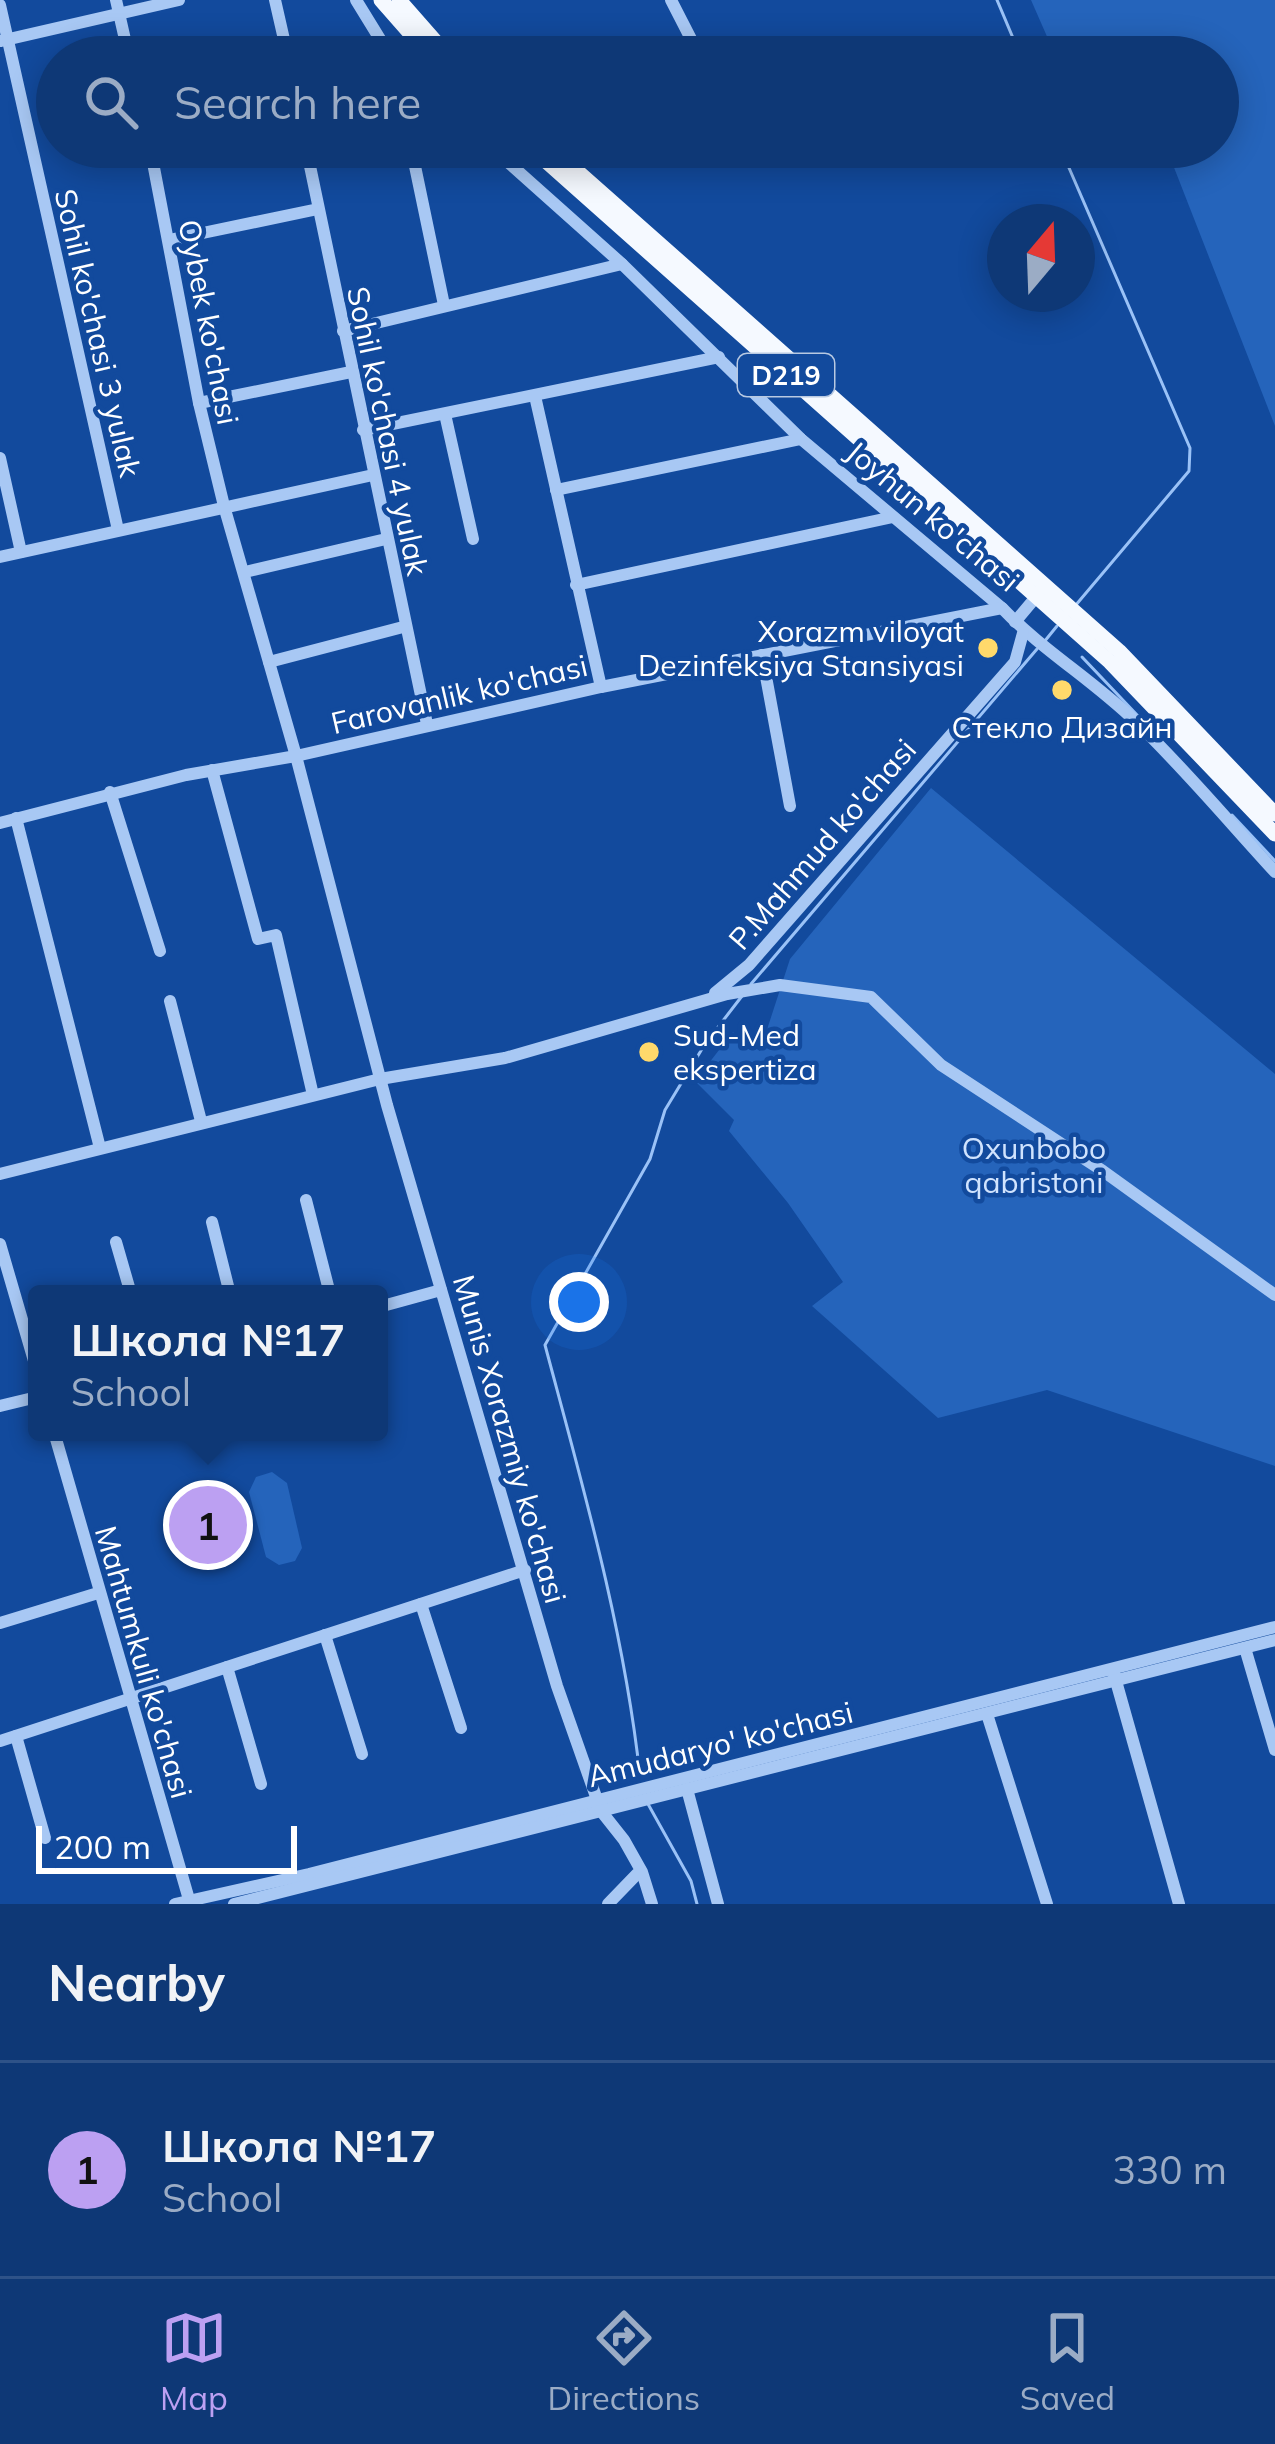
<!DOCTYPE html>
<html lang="en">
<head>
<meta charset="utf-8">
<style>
	body { margin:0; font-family:Mulish,sans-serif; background:#1c437e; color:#f1f3f6 }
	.compass { position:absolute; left:987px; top:204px; width:108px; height:108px; border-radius:50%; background:#0e3876; box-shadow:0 6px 30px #0003; rotate:19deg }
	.scale { position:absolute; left:36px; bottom:30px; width:261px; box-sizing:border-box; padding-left:12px; border:6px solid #fff; border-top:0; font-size:33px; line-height:42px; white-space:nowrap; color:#fff; -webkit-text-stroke:9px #124a9d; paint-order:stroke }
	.you { position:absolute; left:579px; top:1302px; width:42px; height:42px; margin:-30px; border:9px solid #fff; border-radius:50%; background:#1a73e8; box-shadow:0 0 0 18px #1a73e833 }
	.badge { display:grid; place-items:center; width:78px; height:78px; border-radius:50%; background:#bca0f2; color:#111; font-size:39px; font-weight:700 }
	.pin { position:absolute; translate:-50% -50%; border:6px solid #fff; box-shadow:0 3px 12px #0006 }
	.popup { position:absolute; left:28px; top:1285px; width:360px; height:156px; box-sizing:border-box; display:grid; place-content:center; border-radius:12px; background:#0e3876; filter:drop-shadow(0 3px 9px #0005); font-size:39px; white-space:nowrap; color:#9bacc5 }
	.popup b { font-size:45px; color:#f1f3f6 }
	.popup::after { content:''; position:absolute; left:50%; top:100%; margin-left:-24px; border:24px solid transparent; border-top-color:#0e3876 }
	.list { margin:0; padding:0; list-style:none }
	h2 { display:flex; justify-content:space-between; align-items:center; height:156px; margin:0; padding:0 48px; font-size:51px }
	h2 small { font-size:39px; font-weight:400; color:#9bacc5 }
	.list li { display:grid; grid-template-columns:78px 1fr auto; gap:36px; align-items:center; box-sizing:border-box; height:216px; padding:0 48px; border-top:3px solid #2e5288 }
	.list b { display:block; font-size:45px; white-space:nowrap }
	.list p { margin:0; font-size:39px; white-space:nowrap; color:#9bacc5 }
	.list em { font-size:39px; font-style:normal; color:#9bacc5 }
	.icon { flex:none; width:66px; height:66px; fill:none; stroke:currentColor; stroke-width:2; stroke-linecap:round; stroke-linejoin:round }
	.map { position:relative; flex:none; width:1275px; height:1904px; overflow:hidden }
	.search { position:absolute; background:#0e3876; box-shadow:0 6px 30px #0003; left:36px; right:36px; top:36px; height:132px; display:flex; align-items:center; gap:30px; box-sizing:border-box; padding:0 42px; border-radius:66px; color:#9bacc5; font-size:45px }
	.sheet { height:372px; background:#0e3876 }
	nav { display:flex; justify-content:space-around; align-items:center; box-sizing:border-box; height:168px; border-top:3px solid #2e5288; background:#0e3876; font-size:33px; color:#9bacc5 }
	nav a { display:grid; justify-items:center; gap:6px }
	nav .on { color:#bca0f2 }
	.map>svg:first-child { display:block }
	.green { fill:#2564bb }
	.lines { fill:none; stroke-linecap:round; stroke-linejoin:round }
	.stream { stroke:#9ac2f7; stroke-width:3 }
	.minor { stroke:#a8c8f4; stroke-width:12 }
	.major { stroke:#f5f9ff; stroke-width:15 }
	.poi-dot { fill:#ffd96b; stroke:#124a9d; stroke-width:4.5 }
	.labels { text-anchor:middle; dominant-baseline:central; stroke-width:9; stroke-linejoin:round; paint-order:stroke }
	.shield { fill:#124a9d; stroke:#b8c9e2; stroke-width:3 }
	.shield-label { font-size:27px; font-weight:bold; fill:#fff }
	.street-label { font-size:30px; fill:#fff; stroke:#124a9d }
	.poi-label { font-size:30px; fill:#fff; stroke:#124a9d; text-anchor:end }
	.park-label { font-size:30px; fill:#d0e3fe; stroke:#124a9d }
</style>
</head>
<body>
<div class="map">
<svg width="1275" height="1904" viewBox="0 0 1275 1904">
	<rect width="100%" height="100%" fill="#124a9d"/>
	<g class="green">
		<polygon points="1031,0 1275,0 1275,426 1166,147 1218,147 1218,57 1131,57 1124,47 1105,57 1056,57"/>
		<polygon points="931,788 1275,1074 1275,1466 1047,1390 938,1418 812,1306 843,1282 788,1203 729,1131 734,1120 695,1081 733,1032 760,1051 790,959"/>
		<polygon points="272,1472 287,1483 302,1548 295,1561 279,1565 266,1557 249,1492 256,1477"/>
	</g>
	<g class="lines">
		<g class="stream">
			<polyline points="997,0 1021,57"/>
			<polyline points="1060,147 1190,448 1189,471 1075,606"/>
			<polyline points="1044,642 1057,626"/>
			<polyline points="1082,657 1138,716"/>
			<polyline points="1232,815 1275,861"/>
			<polyline points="751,984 1037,649"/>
			<path d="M640,1776c-16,-147 -57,-289 -95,-431l105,-186 15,-49 40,-66 37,-48"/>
			<polyline points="648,1804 691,1881 697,1904"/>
		</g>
		<g class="minor">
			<polyline points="116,0 129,57"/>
			<polyline points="275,0 288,57"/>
			<polyline points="356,0 391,57"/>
			<polyline points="671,0 691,39"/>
			<polyline points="0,5 118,530"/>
			<polyline points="1,41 179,0"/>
			<polyline points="150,147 199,403 224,506 296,756 387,1105 557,1686 601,1811 624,1840 642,1872 652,1904"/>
			<polyline points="306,147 427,724"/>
			<polyline points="411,147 444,305"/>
			<path d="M491,147l131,117 179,175 201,169c41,43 91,72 134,114 49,47 93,100 139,150"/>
			<polyline points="169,240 318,209"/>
			<polyline points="343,331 622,264"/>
			<polyline points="535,396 601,687"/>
			<polyline points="199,403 351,372"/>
			<polyline points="445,414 473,539"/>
			<polyline points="363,430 719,357"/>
			<polyline points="0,458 21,552"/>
			<polyline points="556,490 801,439"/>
			<polyline points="0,557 373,475"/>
			<polyline points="245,572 386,539"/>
			<polyline points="576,585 893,517"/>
			<polyline points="1015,622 1041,591"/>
			<polyline points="762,655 790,806"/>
			<polyline points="269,662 403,627"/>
			<polyline points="212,770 258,939 276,935 313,1095"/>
			<polyline points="110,792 160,951"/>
			<polyline points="16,818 100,1148"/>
			<polyline points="0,823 186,775 296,756 601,687 1002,608"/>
			<polyline points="715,993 749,965 1015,662 1023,633"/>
			<polyline points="170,1001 201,1121"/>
			<polyline points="0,1174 380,1079 505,1058 727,994 780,985 871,997 941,1065 1103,1171 1275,1295"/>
			<polyline points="306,1200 330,1294"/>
			<polyline points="212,1222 230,1294"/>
			<polyline points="116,1242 131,1294"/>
			<polyline points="0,1244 37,1371"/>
			<polyline points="379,1307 441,1290"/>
			<polyline points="0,1406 37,1397"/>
			<polyline points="54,1432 190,1903"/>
			<polyline points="421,1604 461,1728"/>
			<polyline points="0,1623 98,1593"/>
			<polyline points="325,1635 362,1754"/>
			<polyline points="1245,1648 1275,1750"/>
			<polyline points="227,1667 261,1784"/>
			<polyline points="1114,1674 1179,1904"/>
			<polyline points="987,1714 1047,1904"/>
			<polyline points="16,1736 45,1838"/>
			<polyline points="0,1741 525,1570"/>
			<polyline points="687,1789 718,1904"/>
			<polyline points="175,1904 309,1874 1275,1627"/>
			<polyline points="234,1904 1275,1640"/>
			<polyline points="608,1904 637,1874"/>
		</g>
		<g class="major">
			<polyline points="381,0 431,57"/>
			<polyline points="399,0 449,57"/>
			<polyline points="530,147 1110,662 1275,834"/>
			<polyline points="550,147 1119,651 1275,814"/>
		</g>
	</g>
	<g class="poi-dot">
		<circle cx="988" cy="648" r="12"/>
		<circle cx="1062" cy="690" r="12"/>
		<circle cx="649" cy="1052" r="12"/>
	</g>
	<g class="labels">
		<rect class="shield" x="738" y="354" width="96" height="42" rx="9"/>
		<g class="shield-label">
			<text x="786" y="375">D219</text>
		</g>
		<g class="street-label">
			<text transform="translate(209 322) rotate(79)">Oybek ko'chasi</text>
			<text transform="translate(98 333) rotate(77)">Sohil ko'chasi 3 yulak</text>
			<text transform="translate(388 431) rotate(78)">Sohil ko'chasi 4 yulak</text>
			<text transform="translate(933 516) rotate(40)">Joyhun ko'chasi</text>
			<text transform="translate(459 694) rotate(-13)">Farovanlik ko'chasi</text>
			<text transform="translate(822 844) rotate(-49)">P.Mahmud ko'chasi</text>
			<text transform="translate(510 1439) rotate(74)">Munis Xorazmiy ko'chasi</text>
			<text transform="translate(144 1662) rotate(74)">Mahtumkuli ko'chasi</text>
			<text transform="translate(720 1744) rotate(-14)">Amudaryo' ko'chasi</text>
		</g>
		<g class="poi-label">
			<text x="964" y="631">Xorazm viloyat<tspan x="964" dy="34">Dezinfeksiya Stansiyasi</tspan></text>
			<text x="1062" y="727" text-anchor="middle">Стекло Дизайн</text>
			<text x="673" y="1035" text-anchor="start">Sud-Med<tspan x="673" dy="34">ekspertiza</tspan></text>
		</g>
		<g class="park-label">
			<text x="1034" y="1148">Oxunbobo<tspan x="1034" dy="34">qabristoni</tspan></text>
		</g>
	</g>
</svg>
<svg class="compass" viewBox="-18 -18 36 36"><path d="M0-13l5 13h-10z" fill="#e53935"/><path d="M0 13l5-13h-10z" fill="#9bacc5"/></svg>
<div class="scale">200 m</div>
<div class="you"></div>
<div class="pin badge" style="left:208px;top:1525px">1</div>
<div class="popup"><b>Школа №17</b>School</div>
<div class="search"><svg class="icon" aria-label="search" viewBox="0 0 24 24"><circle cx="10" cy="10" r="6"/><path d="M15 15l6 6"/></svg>Search here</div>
</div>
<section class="sheet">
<h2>Nearby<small></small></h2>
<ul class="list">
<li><span class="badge">1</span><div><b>Школа №17</b><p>School</p></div><em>330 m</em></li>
</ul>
</section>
<nav>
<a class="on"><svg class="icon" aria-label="map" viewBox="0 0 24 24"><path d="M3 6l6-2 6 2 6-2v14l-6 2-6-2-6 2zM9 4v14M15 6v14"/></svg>Map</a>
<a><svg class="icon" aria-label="directions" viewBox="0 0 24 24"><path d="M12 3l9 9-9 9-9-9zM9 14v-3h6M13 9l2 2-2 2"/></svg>Directions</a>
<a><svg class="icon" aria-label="saved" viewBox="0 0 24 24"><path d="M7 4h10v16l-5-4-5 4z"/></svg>Saved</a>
</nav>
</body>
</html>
